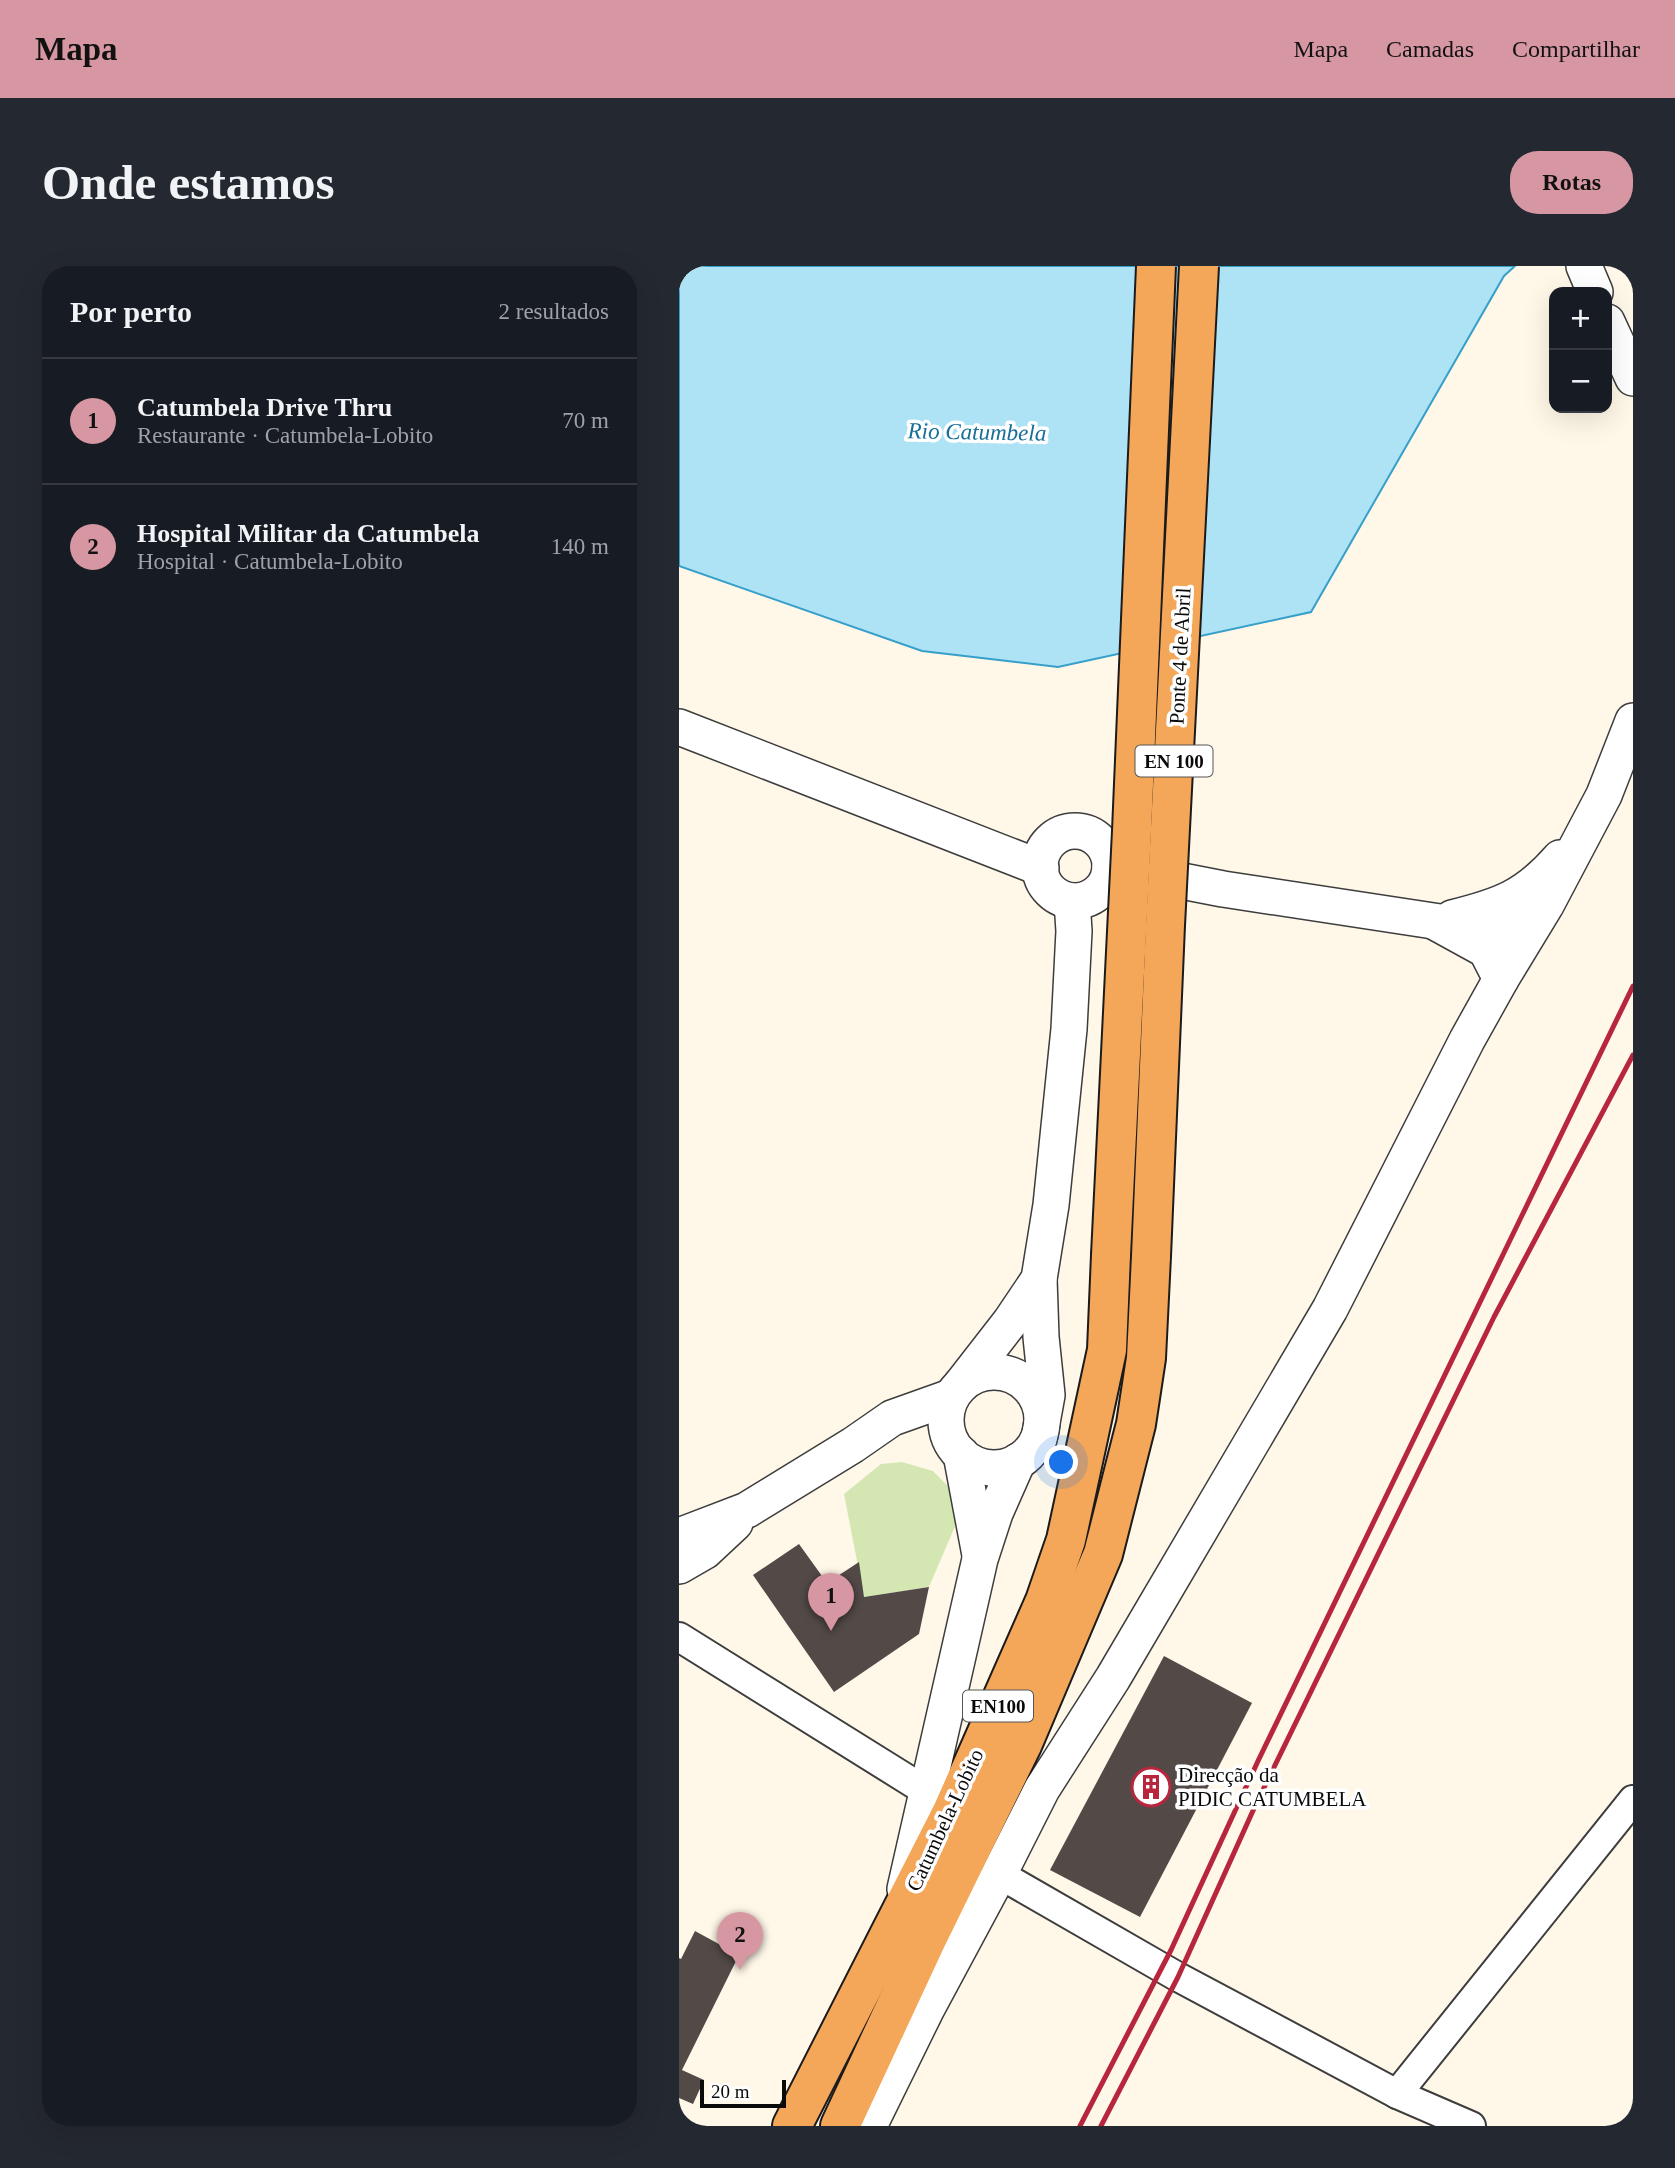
<!DOCTYPE html>
<html lang="pt">
<head>
<meta charset="utf-8">
<style>
	body { margin:0; font-family:"Times New Roman",serif; background:#242831; color:#f1f3f6 }
	.controls { position:absolute; right:21px; top:21px; display:grid; overflow:hidden; border-radius:14px; box-shadow:0 7px 28px #0002 }
	.controls button { width:63px; height:63px; display:grid; place-items:center; padding:0; border:0; border-bottom:2px solid #363941; background:#171b24; color:#f1f3f6; font:35px sans-serif }
	.scale { position:absolute; left:21px; bottom:18px; width:86px; box-sizing:border-box; padding-left:7px; border:4px solid #0a0a0a; border-top:0; font-size:19px; line-height:24px; white-space:nowrap; color:#0a0a0a; -webkit-text-stroke:5px #fff; paint-order:stroke }
	.you { position:absolute; left:383px; top:1197px; width:24px; height:24px; margin:-18px; border:5px solid #fff; border-radius:50%; background:#1a73e8; box-shadow:0 0 0 10px #1a73e833 }
	.badge { display:grid; place-items:center; width:46px; height:46px; border-radius:50%; background:#d797a2; color:#111; font-size:23px; font-weight:700 }
	.pin { position:absolute; translate:-50% -58px; filter:drop-shadow(0 2px 4px #0008) }
	.pin::after { content:''; position:absolute; top:37px; width:24px; height:21px; background:inherit; clip-path:polygon(0 0,100% 0,50% 100%) }
	.list { margin:0; padding:0; list-style:none }
	h2 { display:flex; justify-content:space-between; align-items:center; height:91px; margin:0; padding:0 28px; font-size:30px }
	h2 small { font-size:23px; font-weight:400; color:#9ea1a6 }
	.list li { display:grid; grid-template-columns:46px 1fr auto; gap:21px; align-items:center; box-sizing:border-box; height:126px; padding:0 28px; border-top:2px solid #363941 }
	.list b { display:block; font-size:26px; white-space:nowrap }
	.list p { margin:0; font-size:23px; white-space:nowrap; color:#9ea1a6 }
	.list em { font-size:23px; font-style:normal; color:#9ea1a6 }
	.map { position:relative; flex:none; width:954px; height:1860px; overflow:hidden; border-radius:28px }
	header { display:flex; align-items:center; gap:42px; box-sizing:border-box; height:98px; padding:0 35px; background:#d797a2; color:#111 }
	header strong { font-size:33px }
	nav { display:flex; gap:38px; margin-inline-start:auto; font-size:24px }
	.intro { display:flex; align-items:center; justify-content:space-between; box-sizing:border-box; height:168px; padding:0 42px }
	h1 { margin:0; font-size:49px }
	.button { padding:18px 32px; border-radius:28px; background:#d797a2; color:#111; font-size:24px; font-weight:700 }
	main { display:flex; gap:42px; padding:0 42px }
	aside { flex:1; background:#171b24; border-radius:28px; box-shadow:0 7px 28px #0002 }
	.map>svg:first-child { display:block }
	.green { fill:#d4e7b3 }
	.water { fill:#aee2f5; stroke:#369fca; stroke-width:2 }
	.building { fill:#534a47 }
	.lines { fill:none; stroke-linecap:round; stroke-linejoin:round }
	.minor-casing { stroke:#3d3d3d; stroke-width:32 }
	.tertiary-casing { stroke:#3d3d3d; stroke-width:38 }
	.trunk-casing { stroke:#1b1b1b; stroke-width:42 }
	.minor { stroke:#fff; stroke-width:28 }
	.tertiary { stroke:#fff; stroke-width:35 }
	.trunk { stroke:#f4a659; stroke-width:38 }
	.rail { stroke:#b7263c; stroke-width:5 }
	.trunk-bridge-casing { stroke:#1b1b1b; stroke-width:42; stroke-linecap:butt }
	.trunk-bridge { stroke:#f4a659; stroke-width:38 }
	.labels { text-anchor:middle; dominant-baseline:central; stroke-width:7; stroke-linejoin:round; paint-order:stroke }
	.shield { fill:#fff; stroke:#545454; stroke-width:2 }
	.shield-label { font-size:19px; font-weight:bold; fill:#0a0a0a }
	.street-label { font-size:21px; fill:#0a0a0a; stroke:#fff }
	.poi-label { font-size:21px; fill:#0a0a0a; stroke:#fff; text-anchor:start }
	.water-label { font-size:23px; font-style:italic; fill:#176e98; stroke:#fff }
</style>
</head>
<body>
<header>
<strong>Mapa</strong>
<nav><a>Mapa</a><a>Camadas</a><a>Compartilhar</a></nav>
</header>
<div class="intro"><h1>Onde estamos</h1><a class="button">Rotas</a></div>
<main>
<aside>
<h2>Por perto<small>2 resultados</small></h2>
<ul class="list">
<li><span class="badge">1</span><div><b>Catumbela Drive Thru</b><p>Restaurante · Catumbela-Lobito</p></div><em>70 m</em></li>
<li><span class="badge">2</span><div><b>Hospital Militar da Catumbela</b><p>Hospital · Catumbela-Lobito</p></div><em>140 m</em></li>
</ul>
</aside>
<div class="map">
<svg width="954" height="1860" viewBox="0 0 954 1860">
	<rect width="100%" height="100%" fill="#fff8e8"/>
	<polygon class="green" points="223,1196 254,1205 272,1223 280,1251 250,1321 185,1331 165,1228 202,1198"/>
	<polygon class="water" points="0,0 836,0 825,10 632,346 379,401 243,385 0,300"/>
	<g class="building">
		<polygon points="120,1278 148,1317 180,1296 185,1331 250,1321 240,1368 155,1426 74,1309"/>
		<polygon points="485,1390 573,1437 461,1651 371,1604"/>
		<polygon points="16,1665 60,1689 3,1804 25,1814 14,1838 0,1832 0,1692 2,1693"/>
	</g>
	<g class="lines">
		<defs>
			<g id="minor">
				<polyline points="0,1371 247,1525"/>
				<polyline points="320,1608 499,1711 718,1828 792,1860"/>
				<polyline points="718,1828 954,1534"/>
			</g>
			<g id="tertiary">
				<polyline points="905,0 916,26"/>
				<polyline points="928,56 954,112"/>
				<polyline points="0,461 362,602"/>
				<circle cx="396" cy="600" r="35"/>
				<polyline points="431,601 544,623 807,663 823,663 858,653"/>
				<path d="M773,652c49,-12 74,-21 108,-60"/>
				<polyline points="822,713 867,639 925,529 954,455"/>
				<circle cx="315" cy="1154" r="48"/>
				<polyline points="282,1119 331,1056 360,1013"/>
				<polyline points="360,1173 368,1129 362,1071 360,1013 372,939 390,763 395,665 393,635"/>
				<polyline points="282,1188 301,1289"/>
				<polyline points="0,1270 68,1244 174,1179 213,1152 272,1131"/>
				<polyline points="0,1300 26,1285 56,1257"/>
				<polyline points="226,1623 301,1293 316,1247 339,1195"/>
				<polyline points="190,1860 247,1744 320,1608 363,1523 434,1412 651,1043 788,774 822,713 807,684 756,656"/>
			</g>
			<g id="trunk">
				<polyline points="113,1860 273,1546 366,1335 387,1274 428,1084 432,989"/>
				<polyline points="161,1860 247,1675 343,1479 424,1288 457,1158 467,1092 472,990"/>
			</g>
		</defs>
		<use href="#minor" class="minor-casing"/>
		<use href="#tertiary" class="tertiary-casing"/>
		<use href="#trunk" class="trunk-casing"/>
		<use href="#minor" class="minor"/>
		<use href="#tertiary" class="tertiary"/>
		<use href="#trunk" class="trunk"/>
		<g class="rail">
			<polyline points="401,1860 492,1684 579,1495 954,720"/>
			<polyline points="422,1860 499,1711 577,1538 815,1051 954,789"/>
		</g>
		<defs>
			<g id="trunk-bridge">
				<polyline points="432,989 453,565 477,0"/>
				<polyline points="472,990 486,659 520,0"/>
			</g>
		</defs>
		<use href="#trunk-bridge" class="trunk-bridge-casing"/>
		<use href="#trunk-bridge" class="trunk-bridge"/>
	</g>
	<defs>
		<symbol id="building-ring" viewBox="-11 -11 22 22"><circle r="9.5" fill="#fff" stroke="#b7263c" stroke-width="1.5"/><path d="M-4-6H4V6H1V3H-1V6H-4ZM-2.5-4.3h1.7v1.8h-1.7ZM.8-4.3h1.7v1.8H.8ZM-2.5-1h1.7V.8h-1.7ZM.8-1h1.7V.8H.8Z" fill="#b7263c"/></symbol>
	</defs>
	<g fill-rule="evenodd">
		<use href="#building-ring" x="450" y="1499" width="44" height="44"/>
	</g>
	<g class="labels">
		<g class="shield">
			<rect x="456.5" y="479.5" width="77" height="31" rx="5"/>
			<rect x="284" y="1424.5" width="70" height="31" rx="5"/>
		</g>
		<g class="shield-label">
			<text x="495" y="495">EN 100</text>
			<text x="319" y="1440">EN100</text>
		</g>
		<g class="street-label">
			<text transform="translate(501 390) rotate(-87)">Ponte 4 de Abril</text>
			<text transform="translate(266 1554) rotate(-65)">Catumbela-Lobito</text>
		</g>
		<g class="poi-label">
			<text x="499" y="1509">Direcção da<tspan x="499" dy="24">PIDIC CATUMBELA</tspan></text>
		</g>
		<g class="water-label">
			<text transform="translate(298 166) rotate(1)">Rio Catumbela</text>
		</g>
	</g>
</svg>
<div class="controls">
<button>+</button>
<button>−</button>
</div>
<div class="scale">20 m</div>
<div class="you"></div>
<div class="pin badge" style="left:152px;top:1365px">1</div>
<div class="pin badge" style="left:61px;top:1704px">2</div>
</div>
</main>
</body>
</html>
